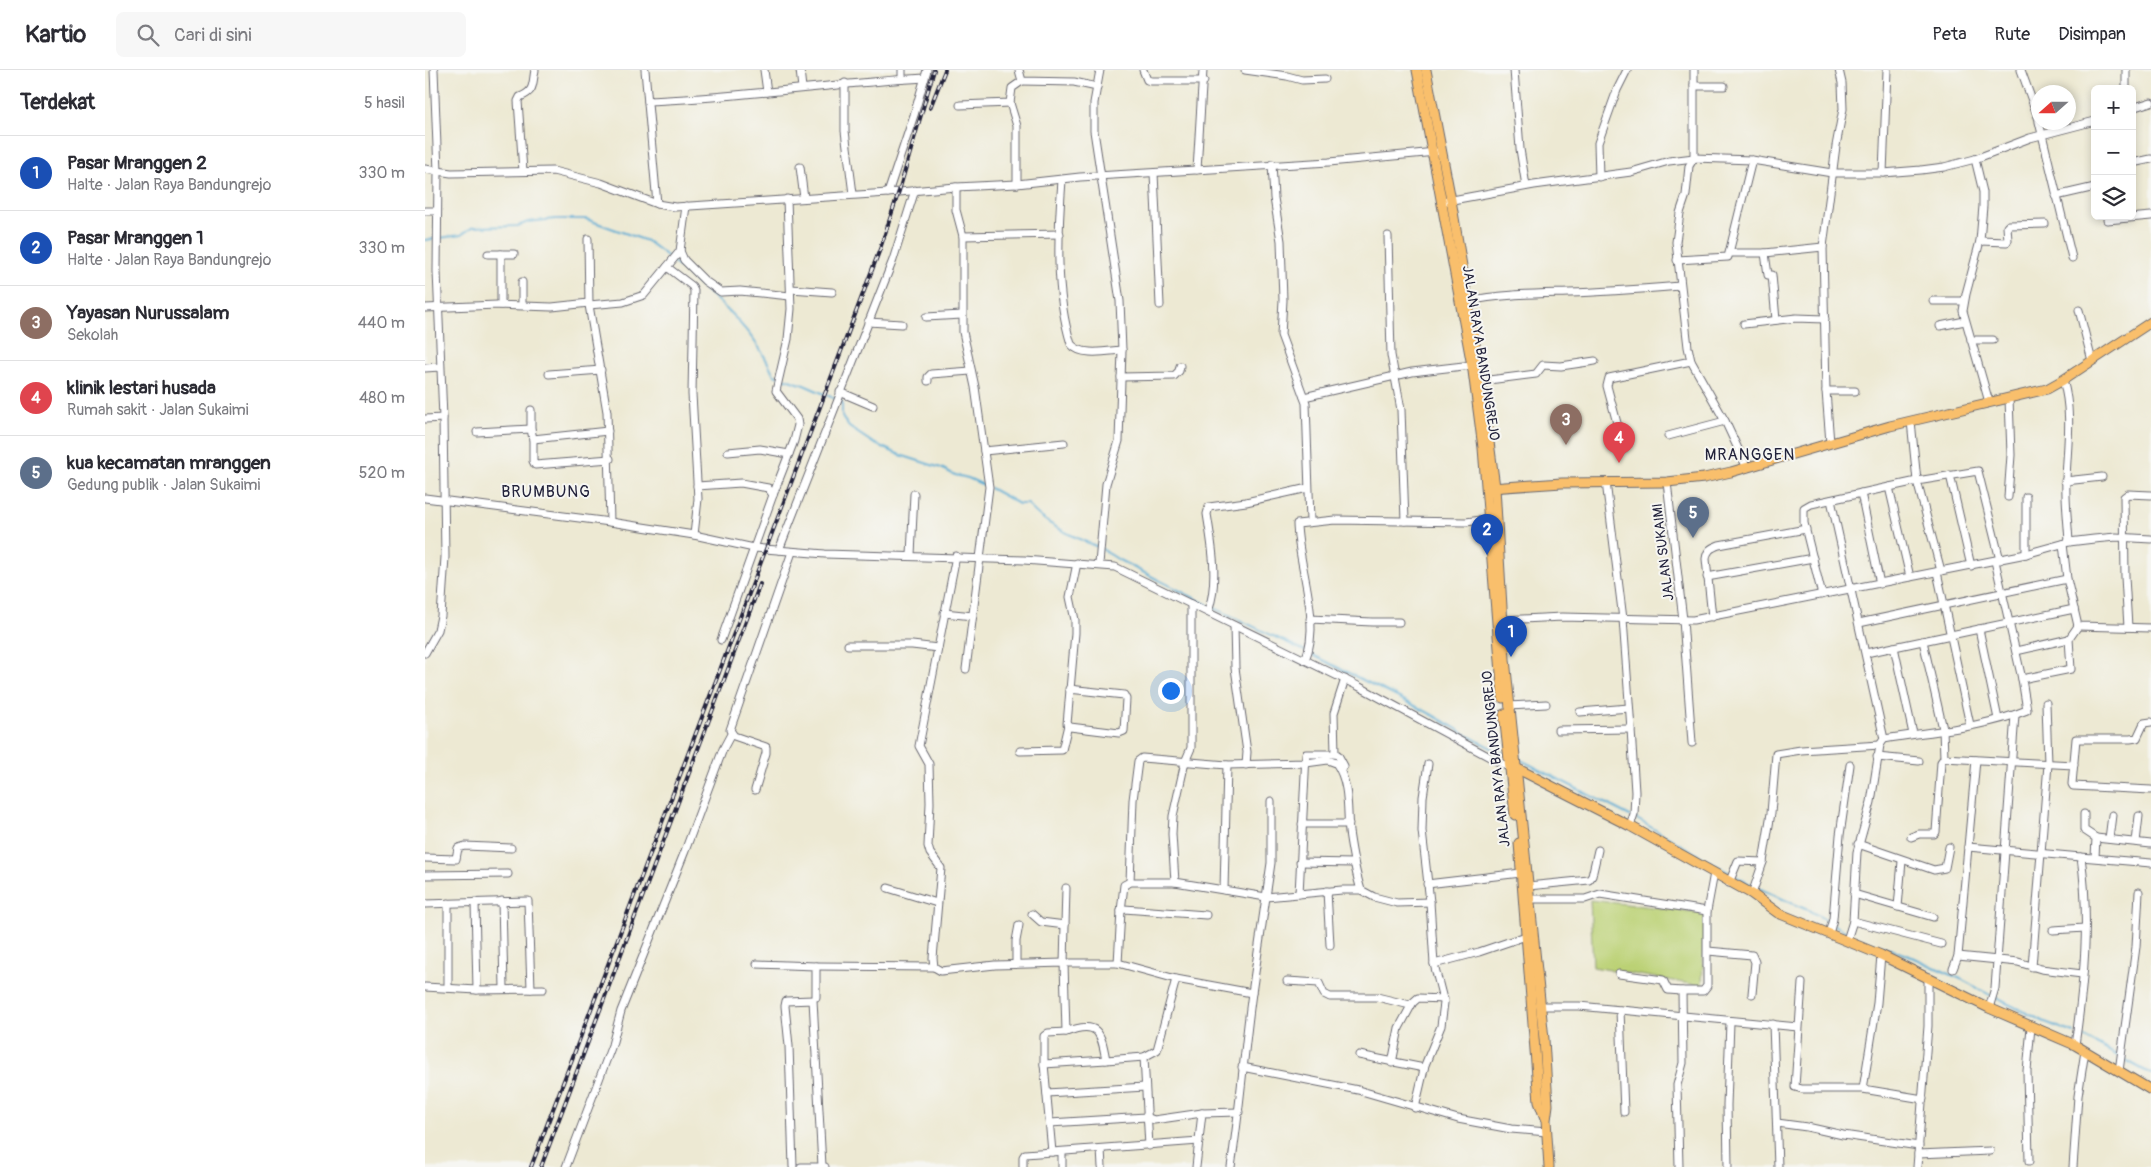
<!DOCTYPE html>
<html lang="id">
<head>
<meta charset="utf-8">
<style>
	body { margin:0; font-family:Pangolin,sans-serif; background:#f7f7f7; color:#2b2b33 }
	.controls { position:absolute; right:15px; top:15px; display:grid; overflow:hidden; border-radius:8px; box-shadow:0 2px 8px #0003 }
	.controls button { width:45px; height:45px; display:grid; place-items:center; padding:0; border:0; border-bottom:1px solid #e1e1e2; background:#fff; color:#2b2b33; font:25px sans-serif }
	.compass { position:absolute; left:1606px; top:15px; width:45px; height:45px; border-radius:50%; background:#fff; box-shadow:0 2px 8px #0003; rotate:249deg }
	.you { position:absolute; left:745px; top:620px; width:18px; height:18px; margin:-12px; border:4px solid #fff; border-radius:50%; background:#1a73e8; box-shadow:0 0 0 8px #1a73e833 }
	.badge { display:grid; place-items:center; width:32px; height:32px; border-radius:50%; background:#b45309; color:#fff; font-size:16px; font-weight:700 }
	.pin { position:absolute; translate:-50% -41px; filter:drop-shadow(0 1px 2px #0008) }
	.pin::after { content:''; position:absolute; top:26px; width:18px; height:15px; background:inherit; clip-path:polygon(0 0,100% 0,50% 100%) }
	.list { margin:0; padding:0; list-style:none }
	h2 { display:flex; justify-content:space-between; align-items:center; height:65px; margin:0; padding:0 20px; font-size:21px }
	h2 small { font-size:16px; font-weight:400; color:#7c7c81 }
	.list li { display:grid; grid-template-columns:32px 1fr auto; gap:15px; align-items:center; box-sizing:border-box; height:75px; padding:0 20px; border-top:1px solid #e1e1e2 }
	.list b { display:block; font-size:19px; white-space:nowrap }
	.list p { margin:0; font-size:16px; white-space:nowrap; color:#7c7c81 }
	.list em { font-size:16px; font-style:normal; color:#7c7c81 }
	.icon { flex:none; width:28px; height:28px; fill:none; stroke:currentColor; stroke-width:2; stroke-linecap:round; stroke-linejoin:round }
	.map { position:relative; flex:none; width:1726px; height:1097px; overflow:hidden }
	header { display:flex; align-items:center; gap:30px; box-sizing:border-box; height:70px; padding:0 25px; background:#fff; border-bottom:1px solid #e1e1e2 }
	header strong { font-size:24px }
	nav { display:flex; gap:28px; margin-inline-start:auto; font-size:18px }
	.search { width:350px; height:45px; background:#f7f7f7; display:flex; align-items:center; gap:12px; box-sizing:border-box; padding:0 18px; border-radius:8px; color:#7c7c81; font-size:19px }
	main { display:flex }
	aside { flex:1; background:#fff }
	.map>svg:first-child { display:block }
	.green { fill:#bbd174; stroke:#6e7a58 }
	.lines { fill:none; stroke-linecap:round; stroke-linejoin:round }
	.stream { stroke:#58abd3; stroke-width:2 }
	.minor-casing { stroke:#696870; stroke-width:9 }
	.major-casing { stroke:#696870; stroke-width:11 }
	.minor { stroke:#fff; stroke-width:7 }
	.major { stroke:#f9bf6c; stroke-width:9 }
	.rail-casing { stroke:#22223b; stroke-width:4 }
	.rail { stroke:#f6f6f2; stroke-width:2; stroke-dasharray:5.5; stroke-linecap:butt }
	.labels { text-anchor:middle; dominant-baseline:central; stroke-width:4; stroke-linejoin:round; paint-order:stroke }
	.street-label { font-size:14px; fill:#22223b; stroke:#f6f6f2 }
	.quarter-label { font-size:16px; letter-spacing:1px; fill:#22223b; stroke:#f6f6f2 }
</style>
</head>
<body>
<header>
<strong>Kartio</strong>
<div class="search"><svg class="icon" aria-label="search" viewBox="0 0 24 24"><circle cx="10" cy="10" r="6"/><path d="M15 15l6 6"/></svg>Cari di sini</div>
<nav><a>Peta</a><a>Rute</a><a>Disimpan</a></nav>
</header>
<main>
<aside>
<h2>Terdekat<small>5 hasil</small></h2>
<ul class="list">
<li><span class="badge" style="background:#1a4fb4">1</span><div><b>Pasar Mranggen 2</b><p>Halte · Jalan Raya Bandungrejo</p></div><em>330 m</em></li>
<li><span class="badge" style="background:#1a4fb4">2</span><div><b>Pasar Mranggen 1</b><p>Halte · Jalan Raya Bandungrejo</p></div><em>330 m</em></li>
<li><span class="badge" style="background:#8d6e63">3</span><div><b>Yayasan Nurussalam</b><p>Sekolah</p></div><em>440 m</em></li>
<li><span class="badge" style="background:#e0444e">4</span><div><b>klinik lestari husada</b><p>Rumah sakit · Jalan Sukaimi</p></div><em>480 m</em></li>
<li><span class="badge" style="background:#5c6f8a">5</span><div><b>kua kecamatan mranggen</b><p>Gedung publik · Jalan Sukaimi</p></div><em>520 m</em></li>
</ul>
</aside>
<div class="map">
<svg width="1726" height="1097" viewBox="0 0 1726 1097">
	<rect width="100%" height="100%" fill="#f6f6f2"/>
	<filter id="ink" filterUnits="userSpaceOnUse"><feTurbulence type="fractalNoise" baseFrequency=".02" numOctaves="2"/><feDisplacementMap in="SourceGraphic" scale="10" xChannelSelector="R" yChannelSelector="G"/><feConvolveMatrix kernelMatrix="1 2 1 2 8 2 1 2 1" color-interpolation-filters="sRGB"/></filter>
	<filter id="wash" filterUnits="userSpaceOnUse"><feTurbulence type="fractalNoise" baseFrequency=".0096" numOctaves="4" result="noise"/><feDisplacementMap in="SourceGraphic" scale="20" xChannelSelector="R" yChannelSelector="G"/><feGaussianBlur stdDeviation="1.12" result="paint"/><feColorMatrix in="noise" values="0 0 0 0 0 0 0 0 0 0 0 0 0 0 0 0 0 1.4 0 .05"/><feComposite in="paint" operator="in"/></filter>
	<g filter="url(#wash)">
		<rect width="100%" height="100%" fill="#ede9d3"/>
		<polygon class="green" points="1165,830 1280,843 1277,916 1168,897"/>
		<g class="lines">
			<g class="stream">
				<polyline points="0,170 36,165 48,157 93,156 103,152 130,149 161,149 222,171 245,188"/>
				<path d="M248,192c40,35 79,63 101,113l30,10 32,14"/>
				<polyline points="415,331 417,332 417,347 424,357 448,373 475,385 516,398 530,405 543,408 561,416"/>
				<path d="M565,418l29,16h9c13,19 48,34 70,43"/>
				<polyline points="677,479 694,490 783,535"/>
				<polyline points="787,537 880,581"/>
				<path d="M884,583c39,20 79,39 118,59 26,14 50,31 78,42"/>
				<polyline points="1094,689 1205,746"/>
				<polyline points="1210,748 1305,803"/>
				<polyline points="1309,805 1327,815"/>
				<polyline points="1331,817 1385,841 1434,869 1480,884 1538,910 1565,925"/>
				<polyline points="1569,927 1620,952 1649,963"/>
				<polyline points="1653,964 1693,986"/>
				<polyline points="1697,988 1726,1004"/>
			</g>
		</g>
	</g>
	<g filter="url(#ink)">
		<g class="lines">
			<defs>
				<g id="minor">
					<polyline points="220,0 232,134"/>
					<polyline points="339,0 342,22"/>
					<polyline points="375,0 377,18"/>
					<polyline points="477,0 477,9"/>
					<polyline points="594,0 597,11 649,12 672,17"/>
					<polyline points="718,0 722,10 726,11 779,11"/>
					<polyline points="820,0 862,6 877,10 900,9"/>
					<polyline points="1089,0 1095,79 1101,116"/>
					<polyline points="1269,0 1269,88 1264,96 1261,125 1255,143 1251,172 1263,277 1266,291 1300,351 1322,398"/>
					<polyline points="1596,0 1614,50"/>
					<polyline points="1701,0 1701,19"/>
					<polyline points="420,13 420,61 428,124"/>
					<polyline points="1269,16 1299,16"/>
					<path d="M223,31c92,-3 184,-18 277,-23"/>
					<polyline points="585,33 592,56 592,114"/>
					<polyline points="535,35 585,33 587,18 597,11"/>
					<polyline points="1707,38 1726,32"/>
					<polyline points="1614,52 1647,188"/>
					<polyline points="1550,89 1558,122 1558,136 1555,171 1541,224 1538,241 1564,332"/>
					<polyline points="1707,93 1726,89"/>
					<polyline points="847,94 849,128 856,171 858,230 856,265 881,333 885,451"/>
					<polyline points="375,97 379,128"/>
					<polyline points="0,99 26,103 128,101 176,113 232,134 250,137 463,123 531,117 592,114 655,107 904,92 1011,82"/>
					<polyline points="772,100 778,0"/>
					<path d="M98,101l-5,-70 2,-4c15,-6 12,-12 15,-27"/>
					<polyline points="729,103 735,235"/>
					<polyline points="1458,103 1462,0"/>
					<polyline points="1174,107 1173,73 1192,20 1202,0"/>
					<path d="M637,110c-4,53 -7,113 9,164 10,13 37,7 51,6"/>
					<polyline points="531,117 531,140 538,166 538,262 550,317 564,417 541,599"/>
					<polyline points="463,123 489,45 502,0"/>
					<polyline points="1631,126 1670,117"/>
					<polyline points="1022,131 1109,115 1206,102 1244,91 1269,88 1327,90 1407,103 1458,103 1496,100 1519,97 1550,89 1605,68 1670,51"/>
					<polyline points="261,136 255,181 259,190 280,211 296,222 315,221 365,226"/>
					<polyline points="0,141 12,141"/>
					<polyline points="1682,150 1726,146"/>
					<polyline points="538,166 635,164"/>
					<polyline points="963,166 966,285 976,340 980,451"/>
					<polyline points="163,169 164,235 182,342 185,452"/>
					<polyline points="1555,171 1582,172 1583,170 1582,157 1584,155 1620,154"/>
					<polyline points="1305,183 1340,183 1398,177"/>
					<polyline points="1340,183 1343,205 1347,205 1351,250"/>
					<polyline points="63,184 89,184"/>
					<polyline points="1252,190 1303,187 1327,90"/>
					<polyline points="242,197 267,216 269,220 267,324 273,429 269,465"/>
					<polyline points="97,212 97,235"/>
					<polyline points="366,219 407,222"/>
					<path d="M1042,231c34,-7 67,-7 102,-8 37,-1 74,-4 111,-7"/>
					<polyline points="1508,231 1539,231"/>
					<polyline points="76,235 76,184"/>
					<polyline points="164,235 198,232 219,225 255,181"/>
					<polyline points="0,238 72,235 127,237 164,233"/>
					<polyline points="1654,240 1667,291"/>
					<polyline points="501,247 537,245"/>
					<polyline points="443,252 477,254"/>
					<polyline points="1319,254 1371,248 1400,249"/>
					<polyline points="1515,256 1540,251"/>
					<polyline points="1546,270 1568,270"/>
					<polyline points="0,298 15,297"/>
					<polyline points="124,304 176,300"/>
					<polyline points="696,307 749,306 754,301 755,296"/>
					<path d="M1638,310c10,34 4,66 3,100 -1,21 2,42 3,62"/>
					<polyline points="503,311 503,307 506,304 546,301"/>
					<polyline points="1056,311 1111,304 1118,295 1136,296 1170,291"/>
					<polyline points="1401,321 1430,321"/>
					<polyline points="415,322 448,336"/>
					<polyline points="879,327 987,302 1047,295"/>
					<polyline points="106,340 106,359"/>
					<polyline points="0,349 18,348"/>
					<polyline points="1486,351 1492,411 1516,501"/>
					<polyline points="52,362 106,359 108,369 183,361"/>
					<polyline points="1243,366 1300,351"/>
					<polyline points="108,369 108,391 110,395 185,389"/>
					<polyline points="1405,373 1401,321 1398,177 1411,76 1418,39 1417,13 1414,0"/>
					<polyline points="1199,379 1182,316 1184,308 1266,291"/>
					<polyline points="559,381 639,373"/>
					<polyline points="303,382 335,379 364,384"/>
					<polyline points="1525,405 1546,496"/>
					<polyline points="1640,411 1677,407"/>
					<polyline points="1181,412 1198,549 1206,659 1210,722 1209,744 1205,756"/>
					<polyline points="1242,412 1258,550 1267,673"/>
					<polyline points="272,416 316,413 343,418 348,425"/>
					<polyline points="1464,417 1485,507"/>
					<polyline points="1436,423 1455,514"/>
					<polyline points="1583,427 1586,385 1584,328"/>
					<polyline points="0,428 185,452 269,465 329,478 400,484 599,490 690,497 933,616 1085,698"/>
					<polyline points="1406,430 1459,669 1455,675 1446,732 1432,782 1428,851 1422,870"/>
					<polyline points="1638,474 1642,509 1653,556 1726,558"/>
					<polyline points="354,480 468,190 490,120"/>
					<polyline points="1601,484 1601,427"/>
					<polyline points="486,485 489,424"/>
					<path d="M531,486l-37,190 10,18 1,39 -2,43 2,7 11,15 -8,90 1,9 7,4 54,-6 69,-2 2,69c32,-12 35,0 40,28l38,-3 13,-7 19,-71"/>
					<polyline points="674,494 681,414 694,371 697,280 695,231 669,61 669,33 675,0"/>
					<polyline points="1512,502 1545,655"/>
					<polyline points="1282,507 1388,488"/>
					<polyline points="1397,525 1379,453 1379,438 1386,434 1492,411 1553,401 1575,490"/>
					<path d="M783,542c11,-31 4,-66 -1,-98l2,-7 37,-5 62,-14"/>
					<polyline points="519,543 548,546"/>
					<path d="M1287,547l-6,-58c1,-9 5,-11 13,-14l87,-16"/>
					<polyline points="885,549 947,552 974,552"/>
					<polyline points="1078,550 1137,547 1268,550 1601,484 1644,472 1669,469 1691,467 1726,469"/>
					<polyline points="1434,553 1642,509"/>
					<polyline points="809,556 810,598 822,682 821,695"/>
					<polyline points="1703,557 1700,507 1699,427 1703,424 1726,425"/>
					<polyline points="1554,559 1573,649"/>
					<polyline points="296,570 348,425 369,371 373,355 372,349 351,321 363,269 366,239 362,129"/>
					<polyline points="1498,571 1518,659 1519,688"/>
					<polyline points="423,575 487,575 513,578"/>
					<polyline points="1469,577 1488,664"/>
					<polyline points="1591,581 1644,569"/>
					<polyline points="0,583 13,560 16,546 20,487 18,348 12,201 13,102 9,0"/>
					<polyline points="1441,583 1649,539"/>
					<path d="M880,590c17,-39 -7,-94 -8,-136l38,-4 131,2 23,-3"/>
					<polyline points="1597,609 1646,599 1644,569 1653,556"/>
					<polyline points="644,619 699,625 701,629 699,661 694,663 645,657 642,654 650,563 650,550 645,527 652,493"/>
					<polyline points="1084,636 1121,634"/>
					<polyline points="1155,642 1204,638"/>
					<polyline points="1726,652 1719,653 1712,668 1705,669 1651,669 1647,714 1648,716 1726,720"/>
					<polyline points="1133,660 1206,659"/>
					<path d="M1459,669c47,-8 99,-11 143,-29l-5,-31 -27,-118"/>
					<polyline points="595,681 637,680 643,655"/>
					<polyline points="910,684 909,643 920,609"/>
					<polyline points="1452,687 1494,691"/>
					<polyline points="330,720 341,683 341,677 309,666 305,660 367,482"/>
					<polyline points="1659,744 1659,760 1671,768 1670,787"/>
					<polyline points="877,754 924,754"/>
					<polyline points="1486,767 1494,764 1509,764 1511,762 1516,692 1519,688 1649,695"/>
					<polyline points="1671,768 1726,774"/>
					<polyline points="1684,769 1687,745"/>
					<polyline points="1711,772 1714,746"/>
					<polyline points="1433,774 1509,800 1520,798 1524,777"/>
					<path d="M1543,777l113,10c9,62 3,126 -6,188"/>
					<polyline points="1656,787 1726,793"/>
					<polyline points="0,788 31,789 33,778 40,776 86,778"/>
					<polyline points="875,792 929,793"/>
					<polyline points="0,805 83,804"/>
					<polyline points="750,812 747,764 748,746 760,692 766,678 766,534"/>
					<polyline points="1304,813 1313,791 1338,792 1346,743 1351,684 1376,680 1455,675"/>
					<polyline points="1002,814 1096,803"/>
					<polyline points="1103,816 1164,810 1167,806 1173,780"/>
					<polyline points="463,818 512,833"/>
					<path d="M641,818l-2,75h54l58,16 76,14c-8,58 -12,116 -21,174"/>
					<polyline points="799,820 802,695"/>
					<path d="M936,820c-6,-19 -9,-38 -12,-58 -2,-23 1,-49 -13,-69l-8,-3 -22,3 -79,2 -85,-7 -4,3 -5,39 -3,82h45l91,15 76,-7h19l13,7 23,6 33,-1"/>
					<polyline points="902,821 905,875"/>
					<polyline points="874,824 881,684 910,684 913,685 919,696 915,698"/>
					<polyline points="1327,824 1338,792"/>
					<polyline points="1429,824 1508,847"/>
					<polyline points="1105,829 1160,829 1175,824 1282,841"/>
					<polyline points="77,831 79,918"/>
					<polyline points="50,832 52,920"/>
					<polyline points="23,833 23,918"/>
					<polyline points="0,834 103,831 106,919"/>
					<polyline points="1473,837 1477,791"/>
					<polyline points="696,841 699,815 705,812"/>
					<polyline points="607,844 616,852 640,855"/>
					<polyline points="1428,851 1516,874"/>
					<polyline points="1628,860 1660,858"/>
					<polyline points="1404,864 1408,849 1415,765 1425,695"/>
					<polyline points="1283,881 1327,885 1330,892 1327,924"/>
					<polyline points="1533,886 1593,892 1616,899 1657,904"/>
					<polyline points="693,893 696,841 699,839 781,845"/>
					<polyline points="332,894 391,896 391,927"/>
					<polyline points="591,894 591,871 594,855"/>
					<polyline points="1009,894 1054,882 1101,866"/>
					<polyline points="391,896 509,897"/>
					<polyline points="1607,897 1623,694 1621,633"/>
					<polyline points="1528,899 1533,886 1551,690"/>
					<polyline points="1194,904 1238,910 1243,920 1257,921"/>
					<polyline points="862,911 894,913 899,924 905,927 952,927 985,935 993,928 1019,929"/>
					<polyline points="1377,913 1370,1017 1377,1019 1438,1019 1498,1029"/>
					<polyline points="0,917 52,920 118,919"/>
					<polyline points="827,923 846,793 846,731"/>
					<polyline points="1115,936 1154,936 1373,957"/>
					<polyline points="1564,938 1570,918 1590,645"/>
					<polyline points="1195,940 1199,1042"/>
					<polyline points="1348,954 1353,1097"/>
					<polyline points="934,985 999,998"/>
					<polyline points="719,987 724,1076"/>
					<polyline points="967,993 974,958 987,934"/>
					<polyline points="619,994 681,990"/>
					<polyline points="817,997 933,1020 1033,1049 1086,1059 1122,1062"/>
					<polyline points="1694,1001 1711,877 1714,822"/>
					<polyline points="1438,1019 1452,933 1456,885"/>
					<polyline points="622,1023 720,1017"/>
					<polyline points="990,1038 1000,995 1016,956 1019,933 1009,894 1005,832 997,761 998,727 1003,694"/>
					<polyline points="625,1053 721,1047 729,1050 777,1043"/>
					<polyline points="1352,1053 1382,1057 1418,1065 1494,1076"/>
					<polyline points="676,1079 677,1097"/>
					<polyline points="627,1082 619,994 619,966 623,963 641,962"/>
					<polyline points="1493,1084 1565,1081"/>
					<polyline points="1604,1091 1602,1001 1606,957"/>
					<polyline points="141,1097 187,975 196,941 260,781 298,679 306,664"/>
					<polyline points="368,1097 364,976 360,936 361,931 388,930 397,1096"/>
					<polyline points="376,1097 400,1097"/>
					<polyline points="598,1097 598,1087 600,1084 774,1071"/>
					<polyline points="637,1097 637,1082"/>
					<polyline points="771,1097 777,1043 814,1042"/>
					<polyline points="1254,1097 1252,1015 1258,993 1257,921 1278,921 1282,916 1282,841 1289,803"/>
					<polyline points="1303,1097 1302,1035 1305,952"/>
					<polyline points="1492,1097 1503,956 1503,907"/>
					<polyline points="1648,1097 1653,1026 1660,981"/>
				</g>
				<g id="major">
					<polyline points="992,0 1048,301 1058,378 1078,628"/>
					<polyline points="1001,0 1026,130 1055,304 1070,417 1080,589 1119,969 1123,1035 1121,1050 1124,1097"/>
					<polyline points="1066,418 1137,413 1242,412 1279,408 1306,402 1465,356 1622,319 1638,310 1726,252"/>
					<polyline points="1079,644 1090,745"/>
					<polyline points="1091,698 1205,756 1327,824 1353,843 1456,885 1564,938 1650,975 1726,1020"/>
					<polyline points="1094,773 1114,1032 1120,1048"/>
				</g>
			</defs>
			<use href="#minor" class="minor-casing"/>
			<use href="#major" class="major-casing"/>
			<use href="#minor" class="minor"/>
			<use href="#major" class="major"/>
			<defs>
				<g id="rail">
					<polyline points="505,38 520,0"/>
					<polyline points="106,1097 455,179 474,121 509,0"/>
					<polyline points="116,1097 335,514"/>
				</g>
			</defs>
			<use href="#rail" class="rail-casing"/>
			<use href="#rail" class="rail"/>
		</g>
	</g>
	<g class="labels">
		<g class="street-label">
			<text transform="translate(1056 283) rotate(81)">JALAN RAYA BANDUNGREJO</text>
			<text transform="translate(1238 482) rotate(-97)">JALAN SUKAIMI</text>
			<text transform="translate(1071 689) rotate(-96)">JALAN RAYA BANDUNGREJO</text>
		</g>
		<g class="quarter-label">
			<text x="1325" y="385">MRANGGEN</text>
			<text x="121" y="422">BRUMBUNG</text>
		</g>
	</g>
</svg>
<div class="controls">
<button>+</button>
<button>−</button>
<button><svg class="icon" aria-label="layers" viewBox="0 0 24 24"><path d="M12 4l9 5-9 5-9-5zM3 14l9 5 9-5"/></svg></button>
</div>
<svg class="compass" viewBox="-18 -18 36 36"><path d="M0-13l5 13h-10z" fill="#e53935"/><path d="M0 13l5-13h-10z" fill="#7c7c81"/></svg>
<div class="you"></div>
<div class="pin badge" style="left:1086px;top:587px;background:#1a4fb4">1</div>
<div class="pin badge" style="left:1062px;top:485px;background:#1a4fb4">2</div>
<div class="pin badge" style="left:1141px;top:375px;background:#8d6e63">3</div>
<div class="pin badge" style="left:1194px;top:393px;background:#e0444e">4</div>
<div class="pin badge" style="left:1268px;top:468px;background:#5c6f8a">5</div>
</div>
</main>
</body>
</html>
